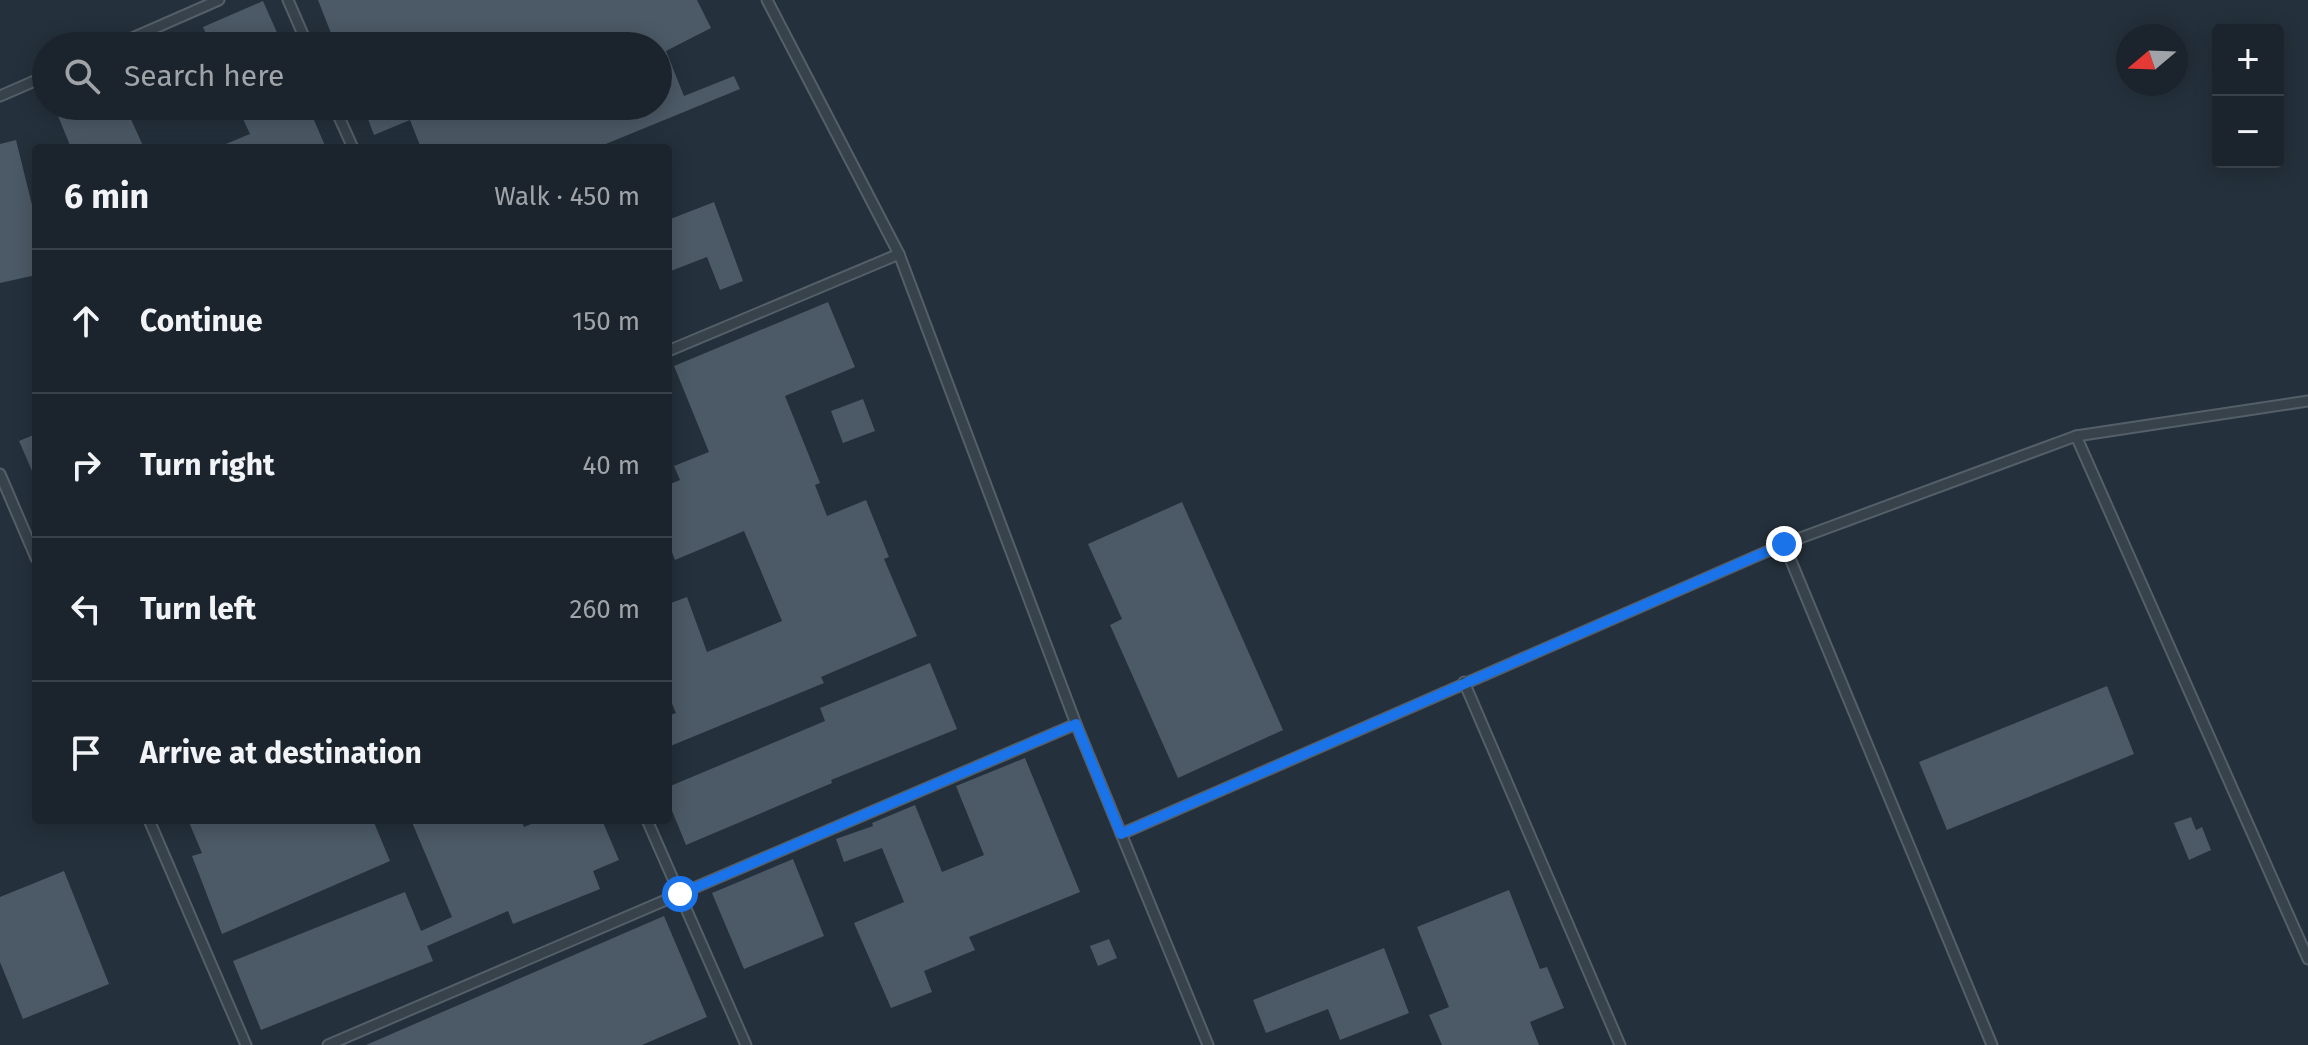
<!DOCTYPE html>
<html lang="en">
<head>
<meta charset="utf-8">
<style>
	body { margin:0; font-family:"Fira Sans",sans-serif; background:#242c34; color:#f1f3f6 }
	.controls { position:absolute; right:24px; top:24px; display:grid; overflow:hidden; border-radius:8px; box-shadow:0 4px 20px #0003 }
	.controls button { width:72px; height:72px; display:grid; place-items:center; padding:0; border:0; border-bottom:2px solid #394148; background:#1b242c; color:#f1f3f6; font:40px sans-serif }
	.compass { position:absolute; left:2116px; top:24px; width:72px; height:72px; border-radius:50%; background:#1b242c; box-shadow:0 4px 20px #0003; rotate:251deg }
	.stop { position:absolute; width:24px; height:24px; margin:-18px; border:6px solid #1a73e8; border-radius:50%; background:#fff }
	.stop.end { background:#1a73e8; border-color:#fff; box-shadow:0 2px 8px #0008 }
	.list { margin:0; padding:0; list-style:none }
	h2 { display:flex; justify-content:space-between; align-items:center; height:104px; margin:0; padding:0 32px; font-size:34px }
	h2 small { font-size:26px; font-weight:400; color:#a0a4a9 }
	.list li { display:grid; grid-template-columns:52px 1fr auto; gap:24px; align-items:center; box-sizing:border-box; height:144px; padding:0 32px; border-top:2px solid #394148 }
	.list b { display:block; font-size:30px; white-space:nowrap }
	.list em { font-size:26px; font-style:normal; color:#a0a4a9 }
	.icon { flex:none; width:44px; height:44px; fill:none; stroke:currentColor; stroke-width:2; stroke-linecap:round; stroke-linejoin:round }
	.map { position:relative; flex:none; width:2308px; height:1045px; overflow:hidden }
	.search { position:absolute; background:#1b242c; box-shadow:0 4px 20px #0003; left:32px; top:32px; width:640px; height:88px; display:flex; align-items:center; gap:20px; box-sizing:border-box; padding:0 28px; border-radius:44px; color:#a0a4a9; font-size:30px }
	.panel { position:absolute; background:#1b242c; box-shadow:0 4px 20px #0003; left:32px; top:144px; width:640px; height:680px; border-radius:8px }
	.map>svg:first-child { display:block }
	.building { fill:#4c5a67 }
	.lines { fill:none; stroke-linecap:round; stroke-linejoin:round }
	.service-casing { stroke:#555f69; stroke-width:13 }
	.service { stroke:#37424b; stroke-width:9 }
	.route { stroke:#1a73e8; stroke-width:10 }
</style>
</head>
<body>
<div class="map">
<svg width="2308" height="1045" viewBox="0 0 2308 1045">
	<rect width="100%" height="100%" fill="#24303b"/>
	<g class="building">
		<polygon points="318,0 697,0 711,28 666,51 684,96 734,76 740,89 596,148 421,148 410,120 374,135 363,106 658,106 658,46 336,46"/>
		<polygon points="263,1 283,46 211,46 203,27"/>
		<polygon points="54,106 125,106 144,148 71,148"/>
		<polygon points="237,106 308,106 326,148 216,148 250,134"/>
		<polygon points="16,140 36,221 36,275 0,283 0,144"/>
		<polygon points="714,202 743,281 720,290 707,257 668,272 668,220"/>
		<polygon points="828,302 855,367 785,396 820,483 815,485 827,516 866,500 889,557 884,559 917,636 821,677 824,683 668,747 668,716 676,713 668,694 668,604 687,597 707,652 782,621 744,531 675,560 668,542 668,485 680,480 674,466 709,452 674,366"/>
		<polygon points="863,399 875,431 843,443 831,411"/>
		<polygon points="36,434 36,480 19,441"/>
		<polygon points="1182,502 1283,730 1178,778 1110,625 1122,619 1088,544"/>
		<polygon points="930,663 957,729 831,780 832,783 686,845 668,801 668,787 825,721 820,708"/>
		<polygon points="2107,686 2134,754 1947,830 1919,762"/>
		<polygon points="1025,758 1080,892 969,937 975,950 924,971 932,992 891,1008 854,923 904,902 882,848 844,862 836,839 873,826 872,823 915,805 942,872 984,855 956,786"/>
		<polygon points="2191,817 2196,830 2202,827 2211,850 2189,860 2174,823"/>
		<polygon points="188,820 373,820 390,861 222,934 192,856 202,853"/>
		<polygon points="411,820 521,820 524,827 541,820 602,820 619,860 593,871 600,889 513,924 508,911 427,946 433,961 261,1030 233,961 405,892 421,931 452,917"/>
		<polygon points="793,859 824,936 744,969 712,893"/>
		<polygon points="64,871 109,984 23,1019 0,962 0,897"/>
		<polygon points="1509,890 1540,969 1547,967 1564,1008 1530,1022 1539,1045 1442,1045 1429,1015 1449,1007 1417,927"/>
		<polygon points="664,916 707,1017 642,1045 366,1045"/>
		<polygon points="1109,939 1117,958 1098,966 1090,946"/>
		<polygon points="1384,948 1409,1013 1340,1040 1328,1009 1266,1033 1253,1000"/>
	</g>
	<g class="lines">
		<defs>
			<g id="service">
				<polyline points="288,0 308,46"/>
				<polyline points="767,0 899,254 1076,724 1208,1045"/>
				<polyline points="114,46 219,0"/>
				<polyline points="0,96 46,76"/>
				<polyline points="334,106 353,148"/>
				<polyline points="668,351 899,254"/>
				<polyline points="2076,436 2308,959"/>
				<polyline points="0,474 36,558"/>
				<polyline points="1784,544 1992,1045"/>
				<polyline points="1464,682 1620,1045"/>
				<polyline points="149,820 246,1045"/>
				<polyline points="647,820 746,1045"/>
				<polyline points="1121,834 1784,544 2076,436 2308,401"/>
				<polyline points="328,1045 1076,724"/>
			</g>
		</defs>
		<use href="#service" class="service-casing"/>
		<use href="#service" class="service"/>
	</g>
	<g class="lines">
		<polyline class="route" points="680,894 1076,724 1121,834 1784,544"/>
	</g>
</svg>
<div class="controls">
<button>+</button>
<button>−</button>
</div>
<svg class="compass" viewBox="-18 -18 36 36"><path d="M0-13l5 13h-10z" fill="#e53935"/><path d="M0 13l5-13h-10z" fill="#a0a4a9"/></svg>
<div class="stop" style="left:680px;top:894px"></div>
<div class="stop end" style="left:1784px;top:544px"></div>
<div class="search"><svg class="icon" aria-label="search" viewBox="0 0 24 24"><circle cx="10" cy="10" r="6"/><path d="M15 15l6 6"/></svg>Search here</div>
<section class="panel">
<h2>6 min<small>Walk · 450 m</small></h2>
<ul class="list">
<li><svg class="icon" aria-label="ahead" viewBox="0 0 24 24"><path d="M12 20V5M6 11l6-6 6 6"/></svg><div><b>Continue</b></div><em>150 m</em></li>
<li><svg class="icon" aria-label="right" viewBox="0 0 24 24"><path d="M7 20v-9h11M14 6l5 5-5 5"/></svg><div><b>Turn right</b></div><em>40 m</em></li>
<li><svg class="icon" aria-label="left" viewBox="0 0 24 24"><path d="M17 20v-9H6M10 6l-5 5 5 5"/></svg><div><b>Turn left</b></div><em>260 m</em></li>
<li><svg class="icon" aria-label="arrive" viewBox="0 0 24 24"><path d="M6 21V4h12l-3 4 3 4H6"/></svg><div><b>Arrive at destination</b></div></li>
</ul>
</section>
</div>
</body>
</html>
